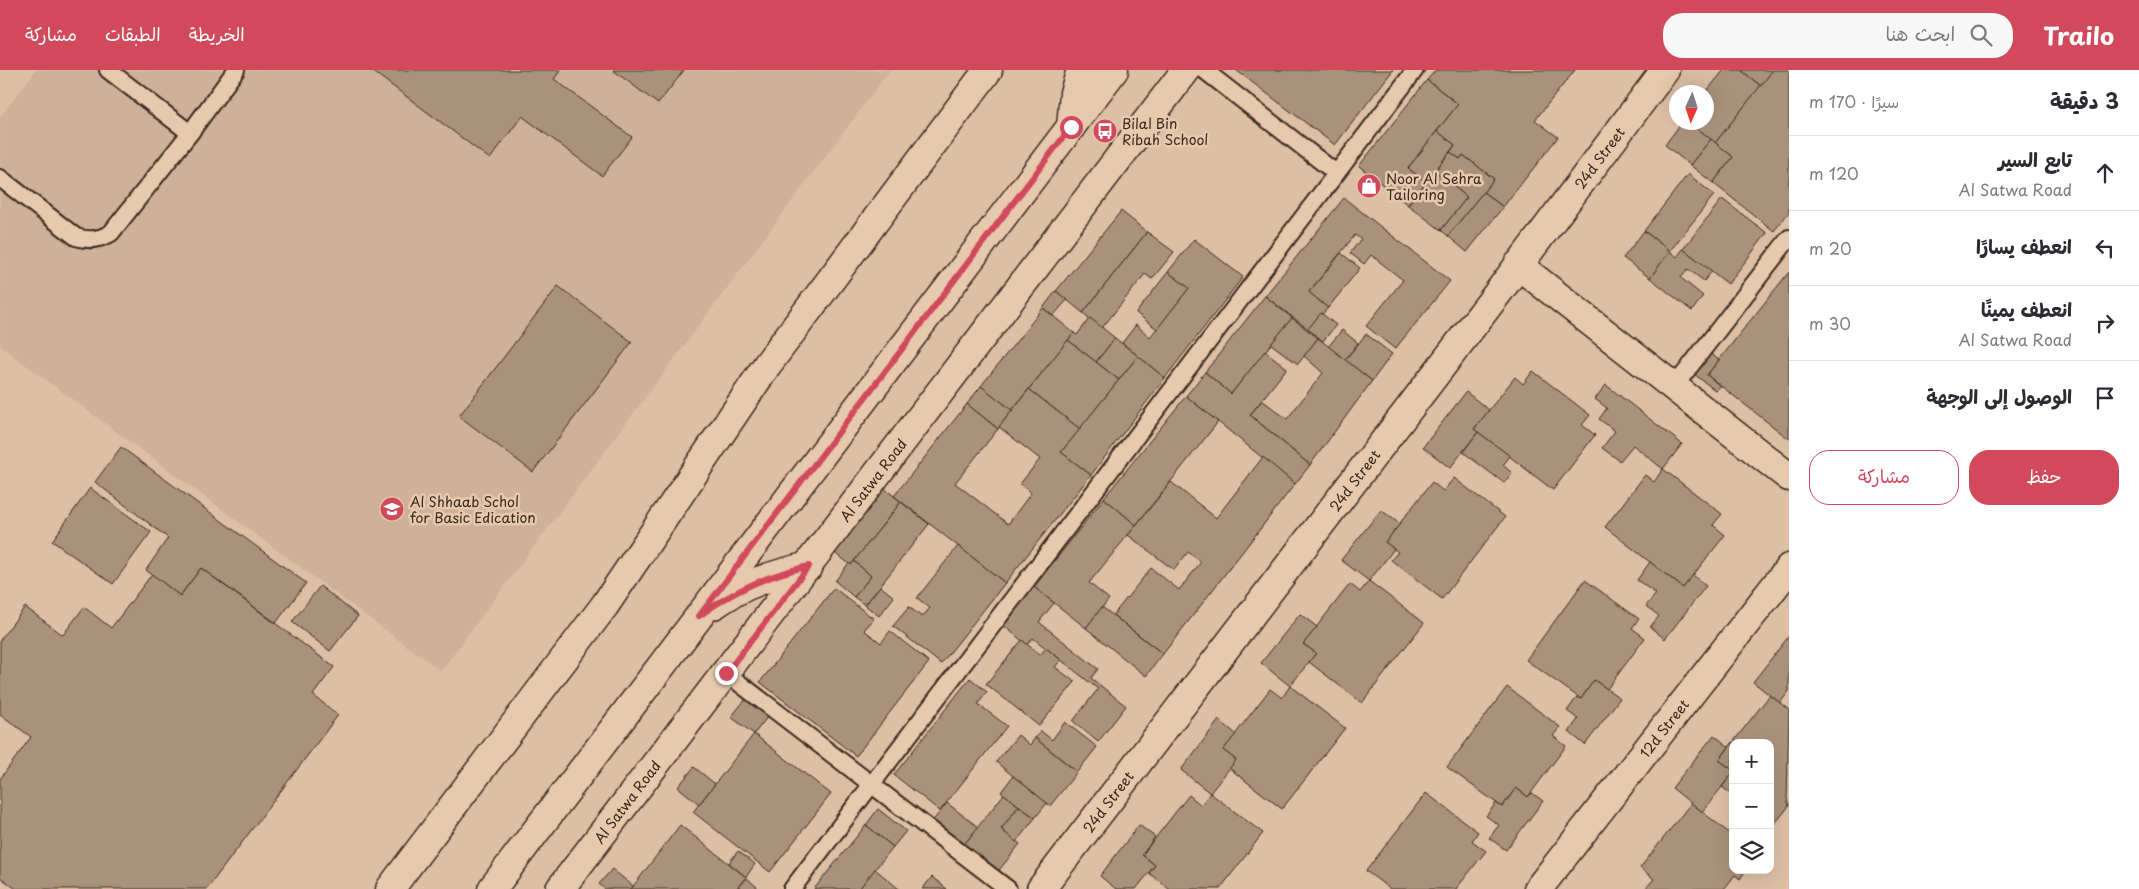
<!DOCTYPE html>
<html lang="ar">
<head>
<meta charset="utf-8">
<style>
	body { margin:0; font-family:"Playpen Sans","Playpen Sans Arabic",sans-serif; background:#f7f7f7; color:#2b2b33; direction:rtl }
	.controls { position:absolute; right:15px; bottom:15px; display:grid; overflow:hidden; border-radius:10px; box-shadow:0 5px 20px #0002 }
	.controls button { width:45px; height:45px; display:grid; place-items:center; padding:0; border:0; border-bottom:1px solid #e1e1e2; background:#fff; color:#2b2b33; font:25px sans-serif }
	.compass { position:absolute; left:1669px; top:15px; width:45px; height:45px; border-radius:50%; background:#fff; box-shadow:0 5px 20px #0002; rotate:183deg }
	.stop { position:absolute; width:15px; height:15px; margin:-11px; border:4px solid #d1495b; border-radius:50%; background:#fff }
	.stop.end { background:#d1495b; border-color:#fff; box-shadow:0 1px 5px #0008 }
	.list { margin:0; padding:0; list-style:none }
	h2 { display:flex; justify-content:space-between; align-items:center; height:65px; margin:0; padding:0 20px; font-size:21px }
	h2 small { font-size:16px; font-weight:400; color:#7c7c81 }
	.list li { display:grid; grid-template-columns:32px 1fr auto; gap:15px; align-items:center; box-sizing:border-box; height:75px; padding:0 20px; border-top:1px solid #e1e1e2 }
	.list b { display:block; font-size:19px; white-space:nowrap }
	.list p { margin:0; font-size:16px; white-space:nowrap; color:#7c7c81 }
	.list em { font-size:16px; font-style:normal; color:#7c7c81 }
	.actions { display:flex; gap:10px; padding:15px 20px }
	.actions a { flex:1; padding:11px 0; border:1px solid #d1495b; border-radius:20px; text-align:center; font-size:18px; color:#d1495b }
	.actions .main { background:#d1495b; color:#fff }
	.icon { flex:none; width:28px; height:28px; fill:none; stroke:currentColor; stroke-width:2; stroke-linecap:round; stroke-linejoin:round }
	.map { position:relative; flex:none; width:1789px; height:819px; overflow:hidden; direction:ltr }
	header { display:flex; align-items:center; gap:30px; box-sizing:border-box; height:70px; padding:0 25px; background:#d1495b; color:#fff }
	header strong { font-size:24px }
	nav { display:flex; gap:28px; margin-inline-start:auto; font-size:18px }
	.search { width:350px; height:45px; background:#f7f7f7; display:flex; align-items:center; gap:12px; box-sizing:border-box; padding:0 18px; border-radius:20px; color:#7c7c81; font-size:19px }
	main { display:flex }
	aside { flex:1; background:#fff }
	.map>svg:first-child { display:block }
	.built { fill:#ceb198 }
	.building { fill:#aa917b; stroke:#3b2a1e }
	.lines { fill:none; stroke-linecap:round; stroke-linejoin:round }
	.lane-casing { stroke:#3b2a1e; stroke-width:20 }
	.street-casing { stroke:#3b2a1e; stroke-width:31 }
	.secondary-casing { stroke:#3b2a1e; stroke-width:31 }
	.lane { stroke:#e7c9ae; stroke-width:16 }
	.street { stroke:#e7c9ae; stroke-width:28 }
	.secondary { stroke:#e7c9ae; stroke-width:28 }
	.route { stroke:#d1495b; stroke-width:6 }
	.labels { text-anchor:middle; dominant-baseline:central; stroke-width:5; stroke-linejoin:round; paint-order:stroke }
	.poi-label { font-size:14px; fill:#3b2a1e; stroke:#e7c9ae; text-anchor:start }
	.street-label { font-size:14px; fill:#3b2a1e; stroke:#e7c9ae }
</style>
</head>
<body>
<header>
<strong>Trailo</strong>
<div class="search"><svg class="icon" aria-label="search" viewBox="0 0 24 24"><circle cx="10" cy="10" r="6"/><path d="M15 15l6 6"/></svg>ابحث هنا</div>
<nav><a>الخريطة</a><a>الطبقات</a><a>مشاركة</a></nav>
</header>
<main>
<aside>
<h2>3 دقيقة<small>سيرًا · 170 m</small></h2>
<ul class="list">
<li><svg class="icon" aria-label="ahead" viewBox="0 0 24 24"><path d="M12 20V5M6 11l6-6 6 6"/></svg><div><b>تابع السير</b><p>Al Satwa Road</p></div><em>120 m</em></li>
<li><svg class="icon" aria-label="left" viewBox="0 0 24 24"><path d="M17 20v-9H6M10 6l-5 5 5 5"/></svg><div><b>انعطف يسارًا</b></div><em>20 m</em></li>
<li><svg class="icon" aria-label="right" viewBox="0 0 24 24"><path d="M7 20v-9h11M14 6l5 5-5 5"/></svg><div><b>انعطف يمينًا</b><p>Al Satwa Road</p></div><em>30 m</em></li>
<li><svg class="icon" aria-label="arrive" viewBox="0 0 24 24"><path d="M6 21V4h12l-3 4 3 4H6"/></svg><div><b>الوصول إلى الوجهة</b></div></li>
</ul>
<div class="actions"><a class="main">حفظ</a><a>مشاركة</a></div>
</aside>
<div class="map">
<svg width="1789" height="819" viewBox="0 0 1789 819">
	<rect width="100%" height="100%" fill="#ddbfa5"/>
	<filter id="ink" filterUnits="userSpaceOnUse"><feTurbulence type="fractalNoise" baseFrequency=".02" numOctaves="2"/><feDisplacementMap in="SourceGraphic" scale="10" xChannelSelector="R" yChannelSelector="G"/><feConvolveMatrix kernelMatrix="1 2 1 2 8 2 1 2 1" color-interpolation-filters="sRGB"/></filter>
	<g filter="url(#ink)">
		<polygon class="built" points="36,0 890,0 441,601 0,276 0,47"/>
		<g class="building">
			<polygon points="371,0 561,0 554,9 632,67 602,106 522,46 490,89"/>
			<polygon points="613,0 684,0 658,34"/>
			<polygon points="1236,0 1393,0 1335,75"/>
			<polygon points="1436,0 1575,0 1535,50 1558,67 1503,137 1483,122 1494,109 1463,85 1460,89 1450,82 1455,75 1437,61 1458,34 1427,10"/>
			<polygon points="1724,0 1741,0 1761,16 1715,73 1689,52 1706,52 1706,22"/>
			<polygon points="1741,0 1772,0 1773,1 1761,16"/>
			<polygon points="1789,0 1789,142 1774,161 1713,113 1733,87 1715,73 1773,0"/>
			<polygon points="1427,10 1458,34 1408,98 1426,112 1408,135 1359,96"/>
			<polygon points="1682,52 1689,52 1711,69 1690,95 1665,75"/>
			<polygon points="1437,61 1455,75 1426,112 1408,98"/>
			<polygon points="1711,69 1733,87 1713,113 1690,95"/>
			<polygon points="1450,82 1460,89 1463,85 1494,109 1448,166 1441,160 1467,127 1435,101"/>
			<polygon points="1435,101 1467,127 1441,160 1408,135"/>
			<polygon points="1688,104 1714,125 1670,181 1644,161"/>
			<polygon points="1483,122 1503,137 1467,182 1448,166"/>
			<polygon points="1344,128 1450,211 1395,279 1366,256 1403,210 1371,185 1364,194 1350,183 1361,169 1355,165 1309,222 1328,238 1308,259 1265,226"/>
			<polygon points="1722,129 1767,163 1728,214 1683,179"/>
			<polygon points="1121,141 1147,162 1083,243 1056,221"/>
			<polygon points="1644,161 1670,181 1650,208 1623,188"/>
			<polygon points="1147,162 1174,182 1152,209 1145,204 1102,258 1083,243"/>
			<polygon points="1194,169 1243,207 1165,308 1122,273 1136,255 1150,267 1189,218 1168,202"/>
			<polygon points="1683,179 1712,201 1704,211 1688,199 1681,208 1703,226 1692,241 1650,208 1670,181 1677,187"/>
			<polygon points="1341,183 1360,198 1328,238 1309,222"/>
			<polygon points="1168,202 1189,218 1157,259 1136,243"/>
			<polygon points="1789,202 1789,369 1707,305"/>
			<polygon points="558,216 632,272 533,402 459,346"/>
			<polygon points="1056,221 1067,230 1053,246 1043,238"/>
			<polygon points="1265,226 1292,248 1231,324 1205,302"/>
			<polygon points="1043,238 1074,263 1012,340 981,316"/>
			<polygon points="1321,243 1336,255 1323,271 1308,259"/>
			<polygon points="1090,248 1115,268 1096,292 1068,270 1074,263 1077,265"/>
			<polygon points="1292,248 1318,268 1298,294 1271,274"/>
			<polygon points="1342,260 1358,273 1345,290 1328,277"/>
			<polygon points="1366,264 1392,284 1372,311 1345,290"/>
			<polygon points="1115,268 1138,286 1119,310 1096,292"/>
			<polygon points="1318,268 1372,311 1310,395 1250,345 1262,330 1287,349 1323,303 1304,286"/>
			<polygon points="1068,270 1119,310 1080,359 1029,319"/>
			<polygon points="1265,281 1287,298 1250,345 1310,395 1295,414 1186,326 1205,302 1231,324"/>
			<polygon points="1710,283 1719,290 1707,305 1720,316 1716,321 1694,304"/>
			<polygon points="1138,286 1165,308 1091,405 1061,382"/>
			<polygon points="1533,301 1590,345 1582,355 1595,365 1553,420 1474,359 1515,307 1523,314"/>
			<polygon points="1606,315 1682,374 1663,399 1633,375 1620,391 1602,378 1615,361 1599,349 1607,338 1595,329"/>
			<polygon points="981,316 1012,340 998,359 967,334"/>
			<polygon points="1029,319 1080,359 1061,382 1091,405 1005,513 894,426 967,334 998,359 955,413 1008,454 1031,423 1020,414 1040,389 999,357"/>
			<polygon points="1466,322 1489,340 1474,359 1478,362 1450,398 1423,377"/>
			<polygon points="1186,326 1218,352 1136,455 1104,428"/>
			<polygon points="1478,362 1510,386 1503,395 1512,403 1504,413 1463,382"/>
			<polygon points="121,377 306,513 276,553 201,498 180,526 146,500 168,468 95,412"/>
			<polygon points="1263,387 1295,414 1163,584 1113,545 1151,498 1179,520 1201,492 1188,482 1174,500 1128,465 1171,412 1216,448"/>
			<polygon points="1663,399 1722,444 1713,455 1725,465 1683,518 1605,457 1645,405 1654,412"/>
			<polygon points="1454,408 1505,447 1442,529 1391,490 1398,482 1385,472 1432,412 1443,421"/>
			<polygon points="883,417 901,432 851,495 832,481"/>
			<polygon points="90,418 151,462 113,514 52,471"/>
			<polygon points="1104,428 1136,455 1089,513 1109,529 1086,558 1034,517"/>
			<polygon points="901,432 929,454 865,535 854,527 871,506 854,491"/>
			<polygon points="1381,440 1400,454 1385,472 1394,479 1369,511 1341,490"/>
			<polygon points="958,476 1005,513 941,594 893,556 909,537 922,547 930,538 917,528"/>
			<polygon points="854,491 871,506 854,527 835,511 849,493 851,495"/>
			<polygon points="1650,492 1683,518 1693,505 1706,516 1665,569 1650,557 1659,546 1646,536 1656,524 1637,510"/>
			<polygon points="201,498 334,597 313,625 338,645 207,819 16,819 0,807 0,709 31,667 0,644 0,570 25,537 63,565 84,537 111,558 152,504 180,526"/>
			<polygon points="1585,510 1639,549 1632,558 1645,568 1607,619 1594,610 1581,629 1526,590"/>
			<polygon points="1369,511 1424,553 1362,633 1309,592 1316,583 1303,574 1350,514 1360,522"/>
			<polygon points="320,516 358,546 330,581 292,552"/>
			<polygon points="880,516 894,527 879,546 865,535"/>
			<polygon points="1034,517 1054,533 1039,552 1098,599 1091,608 1126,636 1098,672 1073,651 1098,619 1033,568 1027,575 1003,555"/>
			<polygon points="834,518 874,549 864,560 881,573 890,561 929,592 856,686 760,612"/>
			<polygon points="1102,537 1163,584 1146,606 1086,558"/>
			<polygon points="1300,544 1317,557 1303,574 1316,583 1290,616 1261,593"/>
			<polygon points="1789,566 1789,621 1780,633 1753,612"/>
			<polygon points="1022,570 1040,585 1046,578 1061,590 1055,597 1075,612 1039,656 986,614"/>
			<polygon points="970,608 987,622 978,634 1007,656 940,741 894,705"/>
			<polygon points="1594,610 1620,628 1585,675 1569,662 1578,649 1567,641 1577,627 1581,629"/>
			<polygon points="1290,616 1345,658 1282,739 1229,698 1236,690 1223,680 1270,619 1282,628"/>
			<polygon points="1507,617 1560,657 1553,666 1566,676 1528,727 1516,718 1502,737 1447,697"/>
			<polygon points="750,624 772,641 754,664 731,647"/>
			<polygon points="1770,625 1789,640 1787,729 1789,736 1773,756 1770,754 1770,673 1733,673 1733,700 1719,690"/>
			<polygon points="1219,650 1236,664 1223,680 1236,690 1210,723 1181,700"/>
			<polygon points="1065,652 1097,677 1077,702 1035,668 1041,661 1052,670"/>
			<polygon points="754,664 831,724 770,802 693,742"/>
			<polygon points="1018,665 1030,675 1035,668 1077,702 1050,736 996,692"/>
			<polygon points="1714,665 1729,677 1719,690 1733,700 1733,703 1702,742 1672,718"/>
			<polygon points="694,697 715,714 699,734 678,717"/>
			<polygon points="1733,703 1733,725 1722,717"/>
			<polygon points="1013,706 1047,733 1035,748 1001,722"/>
			<polygon points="1516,718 1528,727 1532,723 1543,731 1506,780 1489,768 1499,755 1486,746 1496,733 1502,737"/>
			<polygon points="1210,723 1263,763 1220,819 1169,819 1149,803 1155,795 1142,785 1189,725 1201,735"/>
			<polygon points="1426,723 1478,762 1472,771 1486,781 1456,819 1390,819 1366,801"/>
			<polygon points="1004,724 1019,736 1001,759 1020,774 996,804 962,777"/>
			<polygon points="947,733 978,757 962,777 931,753"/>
			<polygon points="1691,733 1733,766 1733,800 1746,800 1740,809 1735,805 1724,819 1645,819 1654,809 1640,798"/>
			<polygon points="1019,736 1035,748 1016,772 1001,759"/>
			<polygon points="878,739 906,761 893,777 866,755"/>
			<polygon points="680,755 746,807 736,819 631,819"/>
			<polygon points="866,755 893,777 859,819 814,819"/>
			<polygon points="1139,755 1155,767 1142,785 1155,795 1136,819 1116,819 1100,806"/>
			<polygon points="738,781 755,794 746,807 729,793"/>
			<polygon points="612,799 633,816 631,819 605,819 599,814"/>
			<polygon points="875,799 899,819 859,819"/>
			<polygon points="932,807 947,819 922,819"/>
			<polygon points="747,808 759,819 737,819"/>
		</g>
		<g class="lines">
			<defs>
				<g id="lane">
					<polyline points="108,0 190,63"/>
					<polyline points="1204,0 1336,103"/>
					<path d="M0,108l76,59c13,4 23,3 35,-4l79,-100 46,-63"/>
					<polyline points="1674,317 1789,168"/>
					<polyline points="726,603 1008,819"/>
					<polyline points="792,819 1415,0"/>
				</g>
				<g id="street">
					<polyline points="1518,195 1789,407"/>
					<path id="s1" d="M560,819l626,-819"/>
					<path id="s2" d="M1041,819l456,-595 168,-224"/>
					<path id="s3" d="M1538,819l251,-321"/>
				</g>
				<g id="secondary">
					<polyline points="1071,57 1074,23 1081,0"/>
					<path d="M714,535c29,-21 61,-31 95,-39"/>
					<polyline points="390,819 605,535 767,295 988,0"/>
					<polyline points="492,819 1114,0"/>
				</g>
			</defs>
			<use href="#lane" class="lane-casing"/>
			<use href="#street" class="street-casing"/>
			<use href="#secondary" class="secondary-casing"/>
			<use href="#lane" class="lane"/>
			<use href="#street" class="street"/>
			<use href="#secondary" class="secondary"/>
		</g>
	</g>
	<g class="lines" filter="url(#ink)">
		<path class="route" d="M726,603l83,-107c-44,10 -74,24 -110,50l372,-489"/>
	</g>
	<defs>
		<symbol id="bus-disc" viewBox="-11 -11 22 22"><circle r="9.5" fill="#d1495b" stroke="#e7c9ae"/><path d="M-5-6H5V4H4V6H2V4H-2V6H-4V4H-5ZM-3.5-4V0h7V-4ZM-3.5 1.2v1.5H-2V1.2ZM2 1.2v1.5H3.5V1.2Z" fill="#fff"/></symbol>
		<symbol id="shop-disc" viewBox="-11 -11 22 22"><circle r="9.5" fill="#d1495b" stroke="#e7c9ae"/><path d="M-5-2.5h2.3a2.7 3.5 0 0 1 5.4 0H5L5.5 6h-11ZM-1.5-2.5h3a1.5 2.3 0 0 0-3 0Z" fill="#fff"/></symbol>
		<symbol id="school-disc" viewBox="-11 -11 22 22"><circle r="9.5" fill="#d1495b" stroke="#e7c9ae"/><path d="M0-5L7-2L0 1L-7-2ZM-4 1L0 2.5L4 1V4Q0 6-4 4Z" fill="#fff"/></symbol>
	</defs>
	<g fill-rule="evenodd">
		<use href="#bus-disc" x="1091" y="47" width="28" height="28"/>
		<use href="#shop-disc" x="1355" y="102" width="28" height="28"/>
		<use href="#school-disc" x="378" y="425" width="28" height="28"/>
	</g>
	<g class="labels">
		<g class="poi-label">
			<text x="1122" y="53">Bilal Bin<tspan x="1122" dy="16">Ribah School</tspan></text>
			<text x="1386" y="108">Noor Al Sehra<tspan x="1386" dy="16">Tailoring</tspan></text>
			<text x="410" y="431">Al Shhaab Schol<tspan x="410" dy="16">for Basic Edication</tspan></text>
		</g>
		<g class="street-label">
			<text stroke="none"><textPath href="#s2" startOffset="920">24d Street</textPath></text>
			<text stroke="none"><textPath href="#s1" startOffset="515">Al Satwa Road</textPath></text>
			<text stroke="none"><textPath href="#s2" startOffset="515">24d Street</textPath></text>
			<text stroke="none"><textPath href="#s3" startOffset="204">12d Street</textPath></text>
			<text stroke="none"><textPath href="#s1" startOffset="110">Al Satwa Road</textPath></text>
			<text stroke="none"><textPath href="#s2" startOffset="110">24d Street</textPath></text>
		</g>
	</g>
</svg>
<div class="controls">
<button>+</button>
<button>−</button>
<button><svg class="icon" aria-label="layers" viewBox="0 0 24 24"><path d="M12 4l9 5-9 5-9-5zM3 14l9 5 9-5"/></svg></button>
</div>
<svg class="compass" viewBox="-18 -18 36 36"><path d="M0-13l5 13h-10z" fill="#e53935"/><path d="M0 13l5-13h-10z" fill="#7c7c81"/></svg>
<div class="stop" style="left:1071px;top:57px"></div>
<div class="stop end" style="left:726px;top:603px"></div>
</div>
</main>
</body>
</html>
